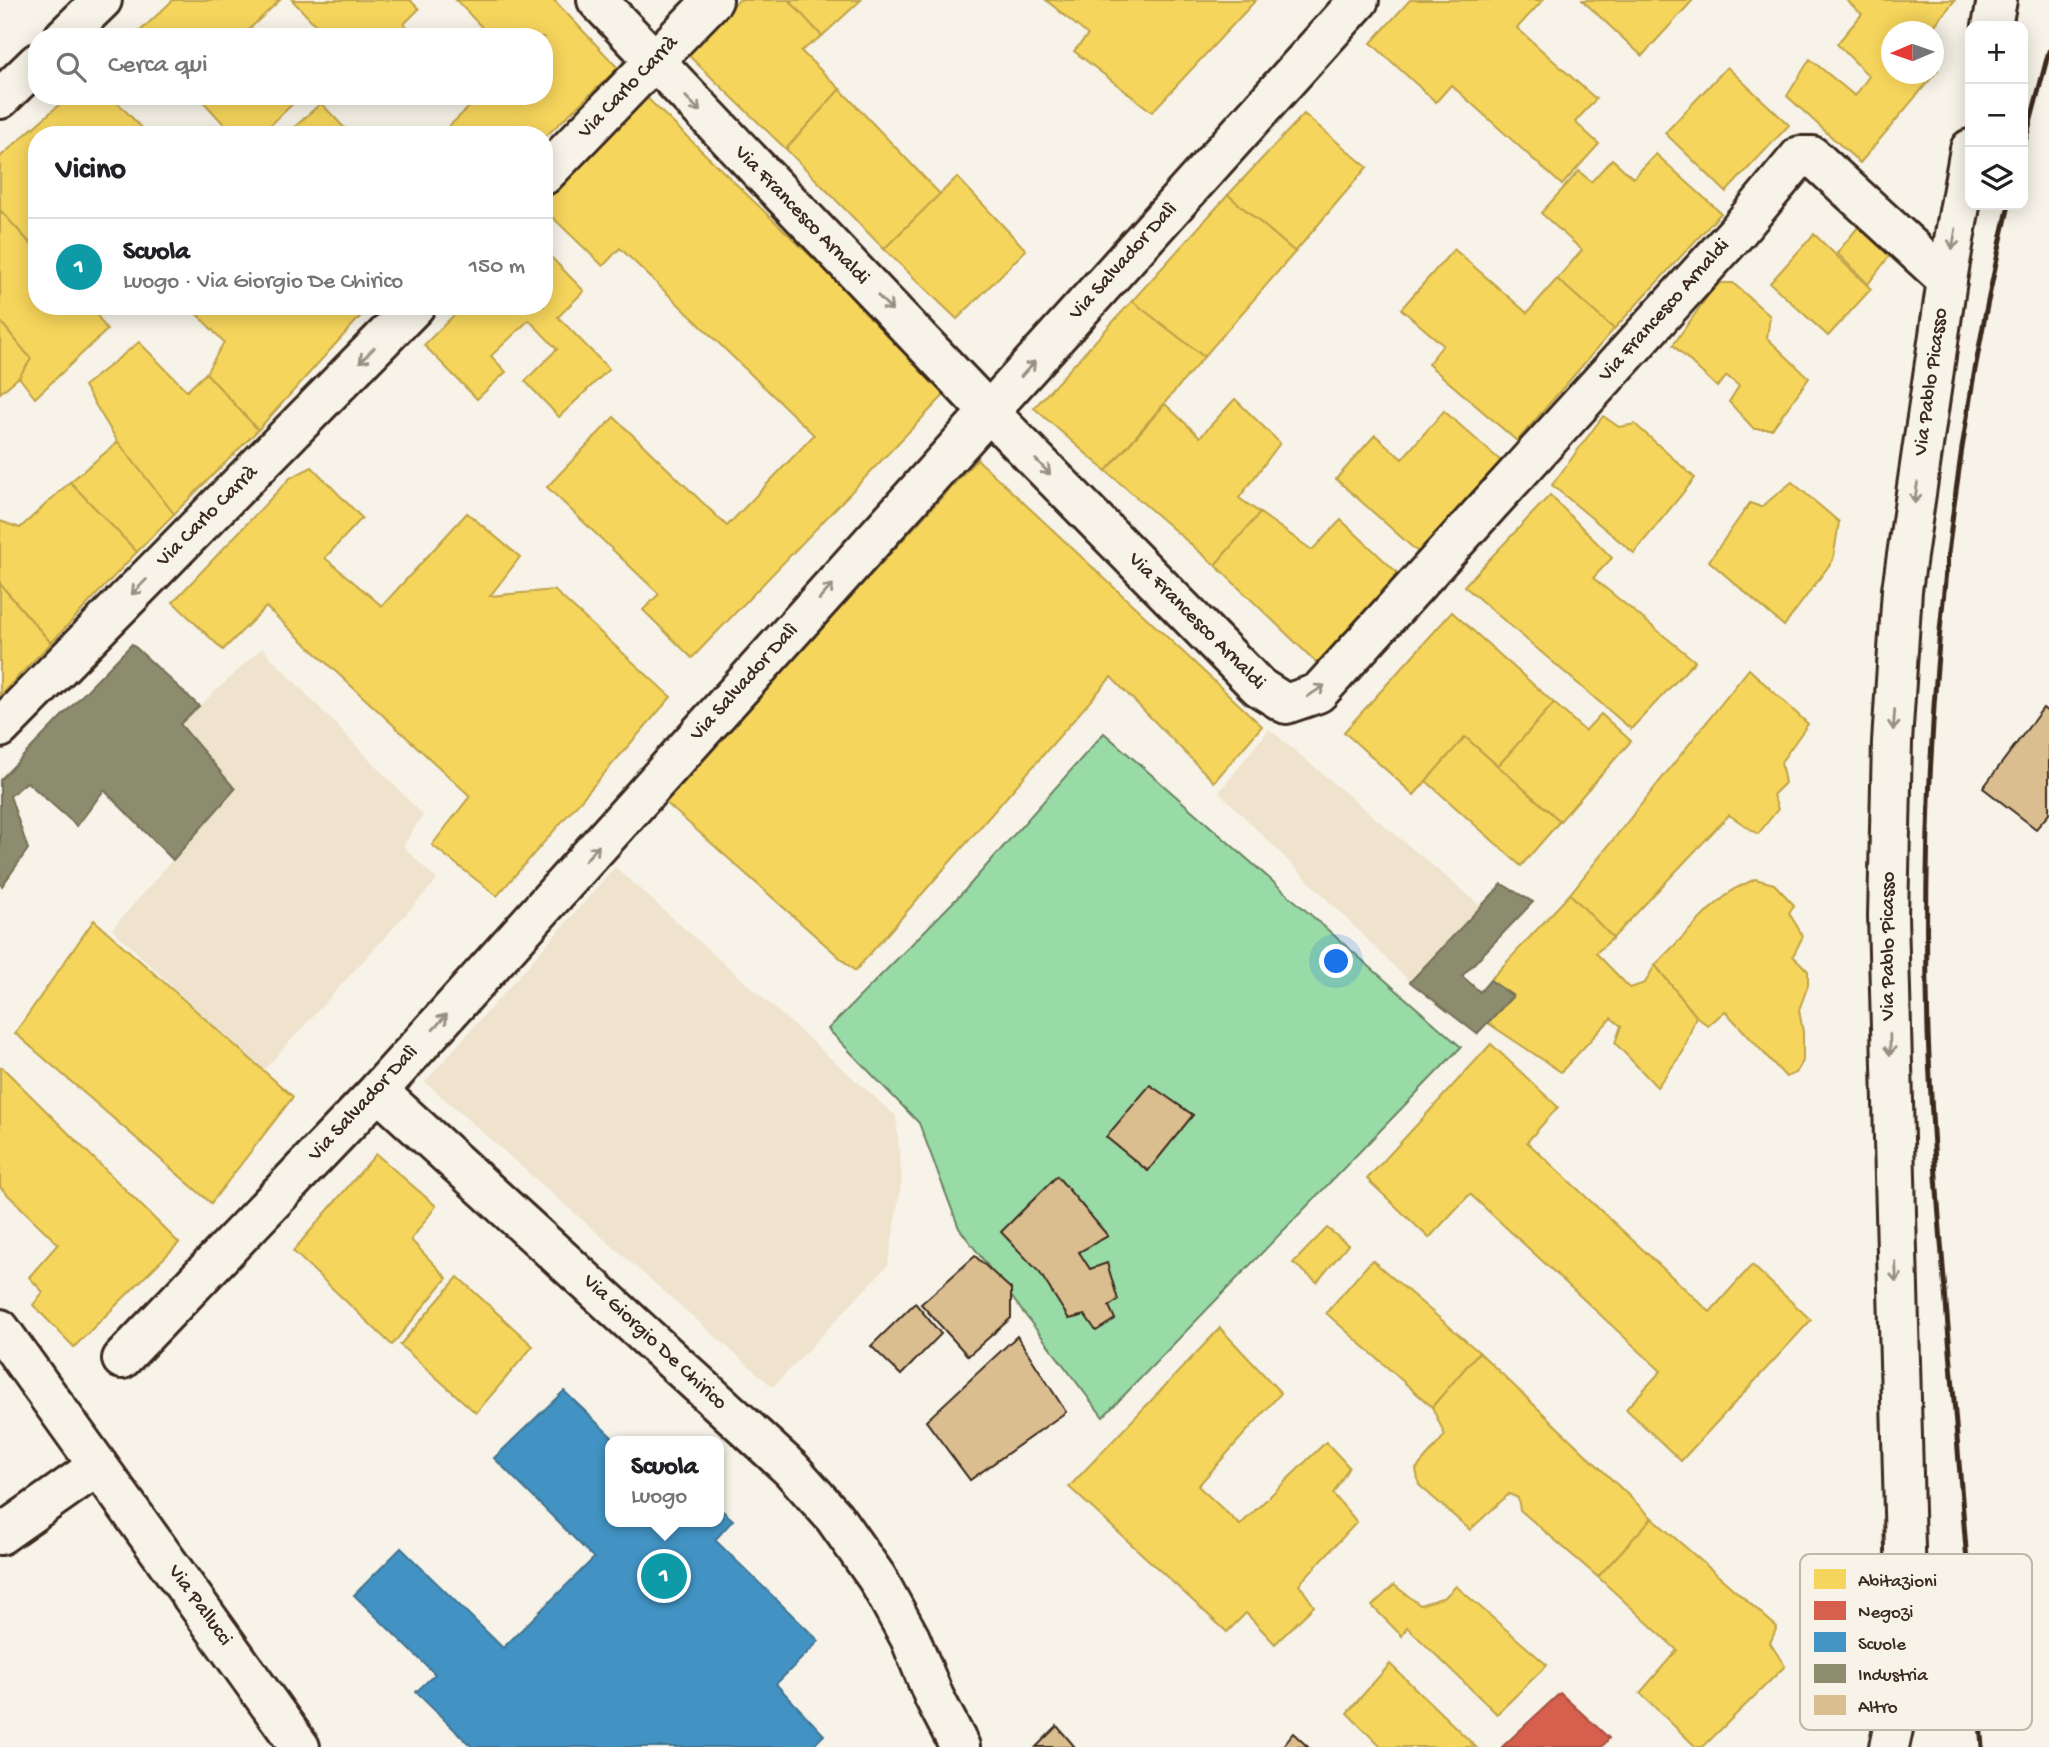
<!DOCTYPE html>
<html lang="it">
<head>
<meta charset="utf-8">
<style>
	body { margin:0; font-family:"Gochi Hand",sans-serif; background:#f2f2f2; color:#202124 }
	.controls { position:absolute; right:21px; top:21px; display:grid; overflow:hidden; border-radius:14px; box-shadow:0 4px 18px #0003 }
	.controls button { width:63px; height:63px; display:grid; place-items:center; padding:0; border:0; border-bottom:2px solid #e0e0e0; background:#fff; color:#202124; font:35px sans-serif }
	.compass { position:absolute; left:1881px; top:21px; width:63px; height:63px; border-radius:50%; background:#fff; box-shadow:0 4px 18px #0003; rotate:268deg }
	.you { position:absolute; left:1337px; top:962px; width:24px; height:24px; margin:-18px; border:5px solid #fff; border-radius:50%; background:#1a73e8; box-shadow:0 0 0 10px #1a73e833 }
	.badge { display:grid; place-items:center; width:46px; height:46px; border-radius:50%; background:#0f766e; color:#fff; font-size:23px; font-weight:700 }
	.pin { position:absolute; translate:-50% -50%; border:4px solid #fff; box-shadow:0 2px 7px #0006 }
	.popup { position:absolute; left:605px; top:1436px; width:119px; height:91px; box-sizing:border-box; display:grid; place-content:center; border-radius:14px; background:#fff; filter:drop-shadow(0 2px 5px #0005); font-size:23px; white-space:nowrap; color:#757577 }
	.popup b { font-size:26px; color:#202124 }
	.popup::after { content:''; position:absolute; left:50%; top:100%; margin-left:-14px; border:14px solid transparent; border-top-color:#fff }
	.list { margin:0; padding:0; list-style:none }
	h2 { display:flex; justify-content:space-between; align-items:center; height:91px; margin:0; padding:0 28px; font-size:30px }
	h2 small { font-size:23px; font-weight:400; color:#757577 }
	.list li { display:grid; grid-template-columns:46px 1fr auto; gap:21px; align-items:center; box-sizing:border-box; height:98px; padding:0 28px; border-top:2px solid #e0e0e0 }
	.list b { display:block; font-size:26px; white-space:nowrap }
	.list p { margin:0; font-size:23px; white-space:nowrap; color:#757577 }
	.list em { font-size:23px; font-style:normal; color:#757577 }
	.icon { flex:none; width:38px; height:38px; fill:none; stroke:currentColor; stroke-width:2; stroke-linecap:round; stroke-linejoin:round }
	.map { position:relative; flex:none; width:2049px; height:1747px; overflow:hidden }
	.search { position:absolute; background:#fff; box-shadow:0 4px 18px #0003; left:28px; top:28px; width:525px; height:77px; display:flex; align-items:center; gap:18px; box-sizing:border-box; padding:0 24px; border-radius:28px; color:#757577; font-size:26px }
	.panel { position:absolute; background:#fff; box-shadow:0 4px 18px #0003; left:28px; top:126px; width:525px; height:189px; border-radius:28px }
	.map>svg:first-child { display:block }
	.built { fill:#efe3cd }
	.green { fill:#99dba6; stroke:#6a8262; stroke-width:2 }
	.homes { fill:#f6d55c; stroke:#bea249; stroke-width:2 }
	.shops { fill:#d6604d; stroke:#a8503f; stroke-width:2 }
	.schools { fill:#4393c3; stroke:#417492; stroke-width:2 }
	.industry { fill:#8c8c6e; stroke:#746f56; stroke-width:2 }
	.building { fill:#dbbe8f; stroke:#3b2a1e; stroke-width:2 }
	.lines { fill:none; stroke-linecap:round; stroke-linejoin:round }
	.minor-casing { stroke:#3b2a1e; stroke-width:44 }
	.minor { stroke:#f7f3e8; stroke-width:38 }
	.rail { stroke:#3b2a1e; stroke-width:5 }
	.oneway { stroke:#998e83 }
	.labels { text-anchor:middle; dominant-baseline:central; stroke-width:7; stroke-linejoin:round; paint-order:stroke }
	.street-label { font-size:21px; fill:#3b2a1e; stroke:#f7f3e8 }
	.key { fill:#f7f3e8; stroke:#bfb7ab; stroke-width:2 }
	.key-label { font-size:19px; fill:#3b2a1e }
</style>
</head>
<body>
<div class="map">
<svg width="2049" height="1747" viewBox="0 0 2049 1747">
	<rect width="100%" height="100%" fill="#f7f3e8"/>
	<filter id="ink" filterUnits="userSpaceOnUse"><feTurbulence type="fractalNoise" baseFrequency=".0143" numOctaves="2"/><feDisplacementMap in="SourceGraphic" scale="14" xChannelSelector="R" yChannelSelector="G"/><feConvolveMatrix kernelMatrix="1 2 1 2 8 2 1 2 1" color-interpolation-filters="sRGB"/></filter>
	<g filter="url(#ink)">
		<g class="built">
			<polygon points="262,648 423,815 403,846 437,880 262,1072 112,929 234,789 180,724"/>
			<polygon points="1269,729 1482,907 1410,982 1219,792"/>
			<polygon points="615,867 896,1116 902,1179 888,1265 773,1387 425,1082"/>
		</g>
		<polygon class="green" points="1104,733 1461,1047 1103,1417 959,1228 919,1123 828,1029 965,890"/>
		<g class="homes">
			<polygon points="173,0 280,0 245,33 249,37 142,37 138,33"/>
			<polygon points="292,0 410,0 419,9 404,24 416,37 327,37"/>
			<polygon points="456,0 554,0 618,68 544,138 544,135 453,135 447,128 481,96 544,96 544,37 491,37"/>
			<polygon points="739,0 789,0 822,36 801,51 840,89 786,149 685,52"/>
			<polygon points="789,0 861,0 822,36"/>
			<polygon points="1046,0 1256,0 1152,112 1074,51 1088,35"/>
			<polygon points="1410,0 1543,0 1517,28 1596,99 1575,122 1599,144 1562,185 1451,85 1436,102 1371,43"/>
			<polygon points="1582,0 1693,0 1642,56"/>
			<polygon points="1846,0 1955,0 1929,32 1892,32 1892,74 1934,74 1934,64 1938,70 1860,163 1787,96 1810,59 1855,96 1869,76 1837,44 1862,14"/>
			<polygon points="1727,67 1789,125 1726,192 1665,133"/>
			<polygon points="840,89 940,194 884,249 786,149"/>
			<polygon points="643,94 949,390 692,658 643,610 659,594 547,487 614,417 727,526 814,435 620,248 603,266 544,209 544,197"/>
			<polygon points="69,96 111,96 149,135 37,135 37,251 0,210 0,157"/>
			<polygon points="198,96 301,96 260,135 234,135"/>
			<polygon points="321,103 351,135 286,135"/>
			<polygon points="1304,114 1367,167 1295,252 1228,195"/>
			<polygon points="1656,154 1721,213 1614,329 1557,279 1582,250 1541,213 1579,171 1591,182 1612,159 1633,178"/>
			<polygon points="957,177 1026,250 957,319 884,249"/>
			<polygon points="1228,195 1295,252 1204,357 1132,301"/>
			<polygon points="0,210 37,251 37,306 91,306 107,330 35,398 19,377 31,359 0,321"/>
			<polygon points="1859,226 1891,254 1868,284 1837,253"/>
			<polygon points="1814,234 1871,289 1828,336 1770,283"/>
			<polygon points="1454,249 1527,313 1557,279 1614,329 1517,441 1428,364 1443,345 1401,309"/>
			<polygon points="544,250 584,291 558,317 609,369 559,417 525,381 557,349 529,320 491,356 506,372 477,399 424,345 463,306 544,306"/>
			<polygon points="1717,283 1733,283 1770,316 1767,338 1809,378 1772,429 1754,429 1729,402 1739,386 1727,376 1717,387 1673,345"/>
			<polygon points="1132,301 1204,357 1106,471 1034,408"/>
			<polygon points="189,306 367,306 368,308 258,430 206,373 224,342"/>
			<polygon points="0,321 31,359 19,377 0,393"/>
			<polygon points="139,342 187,391 206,373 258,430 174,514 118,442 84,386"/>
			<polygon points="1235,399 1280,443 1239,498 1260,513 1215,565 1106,471 1165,404 1200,437"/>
			<polygon points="1444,411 1502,462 1420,554 1336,479 1375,435 1402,459"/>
			<polygon points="1603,416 1619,427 1635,424 1695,478 1634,553 1552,485"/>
			<polygon points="118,442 174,514 137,552 70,482"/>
			<polygon points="977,459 1262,726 1214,782 1111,677 855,971 664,801"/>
			<polygon points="312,467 362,518 325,558 382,606 467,513 520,557 490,596 554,590 671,697 497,896 432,845 470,796 266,607 223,650 173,602 290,478"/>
			<polygon points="70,482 137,552 51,643 0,584 0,521 20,528"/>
			<polygon points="1792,482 1839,522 1833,560 1784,626 1709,561 1750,503 1761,507"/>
			<polygon points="1550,495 1612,558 1593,578 1695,661 1631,729 1464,586"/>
			<polygon points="1260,513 1312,550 1341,520 1404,579 1318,664 1215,565"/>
			<polygon points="0,584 51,643 0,695"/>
			<polygon points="1452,612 1554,703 1498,766 1465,737 1414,795 1344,732"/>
			<polygon points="1749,669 1808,724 1781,762 1785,783 1773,795 1778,809 1758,834 1729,815 1613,938 1570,894"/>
			<polygon points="1554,703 1585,731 1601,714 1631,741 1560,821 1498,766"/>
			<polygon points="1465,737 1560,821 1521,866 1426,781"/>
			<polygon points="1755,879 1774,884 1794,905 1789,913 1803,936 1793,956 1808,971 1808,985 1799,1010 1803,1032 1803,1061 1796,1073 1786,1077 1725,1011 1708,1026 1696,1016 1655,965 1709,910 1734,889"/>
			<polygon points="1570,894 1613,938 1596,953 1630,988 1645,983 1655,965 1696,1016 1683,1052 1657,1087 1615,1043 1621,1026 1611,1018 1561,1072 1488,1023 1513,996 1490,980"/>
			<polygon points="94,920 293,1097 211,1203 15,1033"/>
			<polygon points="1491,1044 1558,1107 1527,1142 1710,1312 1752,1265 1811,1320 1681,1461 1626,1409 1661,1371 1470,1194 1429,1238 1367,1179"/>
			<polygon points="2,1067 179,1243 74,1347 33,1305 43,1292 29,1277 58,1244 0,1187 0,1069"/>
			<polygon points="376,1154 436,1206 411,1240 447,1278 392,1345 293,1251"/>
			<polygon points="1327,1228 1348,1245 1317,1282 1293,1263"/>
			<polygon points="1372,1260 1479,1352 1432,1407 1326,1313"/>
			<polygon points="458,1277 533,1346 476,1413 400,1345"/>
			<polygon points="1220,1328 1281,1393 1198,1486 1240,1525 1326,1442 1349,1467 1333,1494 1357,1522 1299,1584 1314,1606 1275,1644 1246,1613 1227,1632 1069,1487"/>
			<polygon points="1479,1352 1652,1518 1598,1577 1520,1510 1518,1498 1509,1494 1470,1530 1419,1485 1416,1469 1445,1435 1432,1407"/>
			<polygon points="1652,1518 1777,1627 1770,1643 1785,1666 1703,1747 1696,1747 1640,1693 1677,1650 1598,1577"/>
			<polygon points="1394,1585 1420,1605 1445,1597 1456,1586 1547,1665 1497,1714 1407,1627 1402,1636 1372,1606"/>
			<polygon points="1390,1664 1476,1747 1381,1747 1347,1713"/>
		</g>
		<polygon class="shops" points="1560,1693 1609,1738 1602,1747 1502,1747"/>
		<polygon class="schools" points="564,1391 616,1441 610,1441 610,1522 718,1522 718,1507 733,1520 715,1540 819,1641 776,1684 824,1735 812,1747 472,1747 416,1692 435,1674 354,1595 401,1548 503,1648 594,1558 494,1458"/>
		<g class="industry">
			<polygon points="132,644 199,706 180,724 235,789 173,860 104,790 77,826 27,782 10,796 28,849 2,886 0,884 0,780"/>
			<polygon points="1502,884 1533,902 1462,976 1480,992 1490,980 1513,996 1477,1034 1410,982"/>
		</g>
		<g class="building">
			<polygon points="2043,708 2049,713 2049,814 2036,829 1983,788"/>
			<polygon points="1150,1085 1193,1115 1148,1171 1106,1137"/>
			<polygon points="1057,1176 1108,1236 1079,1252 1090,1269 1107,1263 1118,1300 1109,1306 1115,1319 1096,1331 1085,1315 1069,1319 1040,1273 1001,1232"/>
			<polygon points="975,1256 1011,1289 1011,1318 968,1356 921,1304"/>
			<polygon points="915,1303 941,1334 901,1375 871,1346"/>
			<polygon points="1017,1336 1066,1412 970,1480 926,1421"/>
			<polygon points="1057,1726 1075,1747 1036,1747"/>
			<polygon points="1293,1733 1308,1747 1282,1747"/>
		</g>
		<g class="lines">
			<defs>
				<g id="minor">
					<polyline points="597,0 989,412 1259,687 1286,704 1318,693 1737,232 1800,156 1812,156 1947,280"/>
					<polyline points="1992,26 1997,0"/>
					<polyline points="64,37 102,0"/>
					<polyline points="0,99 37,63"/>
					<polyline points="544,175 713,0"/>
					<polyline points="0,728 415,306"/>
					<polyline points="378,1091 791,1469 834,1517 877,1578 910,1638 934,1697 960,1747"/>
					<polyline points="0,1329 300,1747"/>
					<polyline points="122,1359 378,1091 1359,0"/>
					<polyline points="0,1535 98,1466"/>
					<polyline points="1889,1747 1908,1660 1888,916 1892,742 1902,590 1947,280 1970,149"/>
				</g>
			</defs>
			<use href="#minor" class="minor-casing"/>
			<use href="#minor" class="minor"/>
			<g class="rail">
				<polyline points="2023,149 2049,51"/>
				<path d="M1982,1747c-11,-132 -22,-264 -32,-396 -9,-106 -18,-212 -22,-319 -8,-277 17,-557 81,-827"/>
			</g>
		</g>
		<defs><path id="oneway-shaft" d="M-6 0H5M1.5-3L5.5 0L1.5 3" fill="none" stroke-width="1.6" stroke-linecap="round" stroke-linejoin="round" transform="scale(1.75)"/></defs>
		<g class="oneway">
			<use href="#oneway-shaft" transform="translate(693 104) rotate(46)"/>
			<use href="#oneway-shaft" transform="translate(1954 239) rotate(100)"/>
			<use href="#oneway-shaft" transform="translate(885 303) rotate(46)"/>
			<use href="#oneway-shaft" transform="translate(367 355) rotate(135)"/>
			<use href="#oneway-shaft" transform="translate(1028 369) rotate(-48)"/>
			<use href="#oneway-shaft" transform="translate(1043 467) rotate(46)"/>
			<use href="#oneway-shaft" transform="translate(1916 493) rotate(98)"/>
			<use href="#oneway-shaft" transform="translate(139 587) rotate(135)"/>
			<use href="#oneway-shaft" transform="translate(826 592) rotate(-48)"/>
			<use href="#oneway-shaft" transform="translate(1316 691) rotate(-34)"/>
			<use href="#oneway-shaft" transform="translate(1894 720) rotate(94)"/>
			<use href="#oneway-shaft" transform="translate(592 853) rotate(-48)"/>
			<use href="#oneway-shaft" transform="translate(440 1022) rotate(-48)"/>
			<use href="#oneway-shaft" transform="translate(1890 1045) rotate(89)"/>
			<use href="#oneway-shaft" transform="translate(1896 1272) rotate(88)"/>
		</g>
	</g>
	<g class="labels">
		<g class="street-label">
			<text transform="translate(629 88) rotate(-46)">Via Carlo Carrà</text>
			<text transform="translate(801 216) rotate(46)">Via Francesco Arnaldi</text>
			<text transform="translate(1124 262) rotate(-48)">Via Salvador Dalì</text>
			<text transform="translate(1665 311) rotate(-48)">Via Francesco Arnaldi</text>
			<text transform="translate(1932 382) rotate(-82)">Via Pablo Picasso</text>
			<text transform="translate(208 517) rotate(-45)">Via Carlo Carrà</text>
			<text transform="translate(1196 622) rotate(45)">Via Francesco Arnaldi</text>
			<text transform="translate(745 683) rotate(-48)">Via Salvador Dalì</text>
			<text transform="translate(1889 946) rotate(-90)">Via Pablo Picasso</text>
			<text transform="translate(364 1104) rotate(-47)">Via Salvador Dalì</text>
			<text transform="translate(654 1343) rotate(43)">Via Giorgio De Chirico</text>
			<text transform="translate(199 1606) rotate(54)">Via Pallucci</text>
		</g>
	</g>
	<rect x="1800" y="1554" width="232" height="176" rx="10" class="key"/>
	<rect x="1814" y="1569" width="32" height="20" fill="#f6d55c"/>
	<rect x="1814" y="1601" width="32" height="19" fill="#d6604d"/>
	<rect x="1814" y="1632" width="32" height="20" fill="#4393c3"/>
	<rect x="1814" y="1664" width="32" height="19" fill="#8c8c6e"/>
	<rect x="1814" y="1695" width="32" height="20" fill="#dbbe8f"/>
	<g class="key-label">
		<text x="1858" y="1586">Abitazioni</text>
		<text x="1858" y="1617">Negozi</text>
		<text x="1858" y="1649">Scuole</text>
		<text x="1858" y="1680">Industria</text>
		<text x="1858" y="1712">Altro</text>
	</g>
</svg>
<div class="controls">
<button>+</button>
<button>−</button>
<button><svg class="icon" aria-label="layers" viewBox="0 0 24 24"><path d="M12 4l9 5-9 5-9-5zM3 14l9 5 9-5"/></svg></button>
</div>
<svg class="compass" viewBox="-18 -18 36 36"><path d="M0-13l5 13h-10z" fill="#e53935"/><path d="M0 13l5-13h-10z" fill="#757577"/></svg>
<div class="you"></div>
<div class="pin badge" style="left:664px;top:1576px;background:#0f9aa8">1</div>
<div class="popup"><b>Scuola</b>Luogo</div>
<div class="search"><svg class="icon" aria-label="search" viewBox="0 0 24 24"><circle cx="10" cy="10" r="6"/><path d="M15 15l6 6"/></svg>Cerca qui</div>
<section class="panel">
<h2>Vicino<small></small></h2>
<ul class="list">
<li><span class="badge" style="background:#0f9aa8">1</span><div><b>Scuola</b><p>Luogo · Via Giorgio De Chirico</p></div><em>150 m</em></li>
</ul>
</section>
</div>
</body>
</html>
